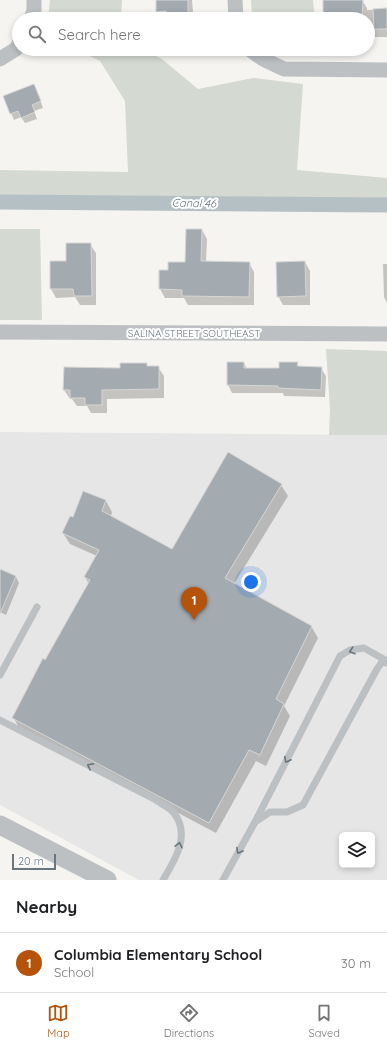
<!DOCTYPE html>
<html lang="en">
<head>
<meta charset="utf-8">
<style>
	body { margin:0; font-family:Quicksand,sans-serif; background:#f2f2f2; color:#202124 }
	.controls { position:absolute; right:12px; bottom:12px; display:grid; overflow:hidden; border-radius:6px; box-shadow:0 2px 6px #0003 }
	.controls button { width:36px; height:36px; display:grid; place-items:center; padding:0; border:0; border-bottom:1px solid #e0e0e0; background:#fff; color:#202124; font:20px sans-serif }
	.scale { position:absolute; left:12px; bottom:10px; width:44px; box-sizing:border-box; padding-left:4px; border:2px solid #67767f; border-top:0; font-size:11px; line-height:14px; white-space:nowrap; color:#67767f; -webkit-text-stroke:3px #fff; paint-order:stroke }
	.you { position:absolute; left:251px; top:582px; width:14px; height:14px; margin:-10px; border:3px solid #fff; border-radius:50%; background:#1a73e8; box-shadow:0 0 0 6px #1a73e833 }
	.badge { display:grid; place-items:center; width:26px; height:26px; border-radius:50%; background:#b45309; color:#fff; font-size:13px; font-weight:700 }
	.pin { position:absolute; translate:-50% -33px; filter:drop-shadow(0 1px 2px #0008) }
	.pin::after { content:''; position:absolute; top:21px; width:14px; height:12px; background:inherit; clip-path:polygon(0 0,100% 0,50% 100%) }
	.list { margin:0; padding:0; list-style:none }
	h2 { display:flex; justify-content:space-between; align-items:center; height:52px; margin:0; padding:0 16px; font-size:17px }
	h2 small { font-size:13px; font-weight:400; color:#757577 }
	.list li { display:grid; grid-template-columns:26px 1fr auto; gap:12px; align-items:center; box-sizing:border-box; height:60px; padding:0 16px; border-top:1px solid #e0e0e0 }
	.list b { display:block; font-size:15px; white-space:nowrap }
	.list p { margin:0; font-size:13px; white-space:nowrap; color:#757577 }
	.list em { font-size:13px; font-style:normal; color:#757577 }
	.icon { flex:none; width:22px; height:22px; fill:none; stroke:currentColor; stroke-width:2; stroke-linecap:round; stroke-linejoin:round }
	.map { position:relative; flex:none; width:387px; height:880px; overflow:hidden }
	.search { position:absolute; background:#fff; box-shadow:0 2px 6px #0003; left:12px; right:12px; top:12px; height:44px; display:flex; align-items:center; gap:10px; box-sizing:border-box; padding:0 14px; border-radius:22px; color:#757577; font-size:15px }
	.sheet { height:112px; background:#fff }
	nav { display:flex; justify-content:space-around; align-items:center; box-sizing:border-box; height:56px; border-top:1px solid #e0e0e0; background:#fff; font-size:11px; color:#757577 }
	nav a { display:grid; justify-items:center; gap:2px }
	nav .on { color:#b45309 }
	.map>svg:first-child { display:block }
	.built { fill:#e5e6e5; fill-rule:evenodd }
	.green { fill:#d4d9d1 }
	.shadow { fill:#0003 }
	.lines { fill:none; stroke-linecap:round; stroke-linejoin:round }
	.canal { stroke:#b4c0c3; stroke-width:15 }
	.building { fill:#a4abb0; stroke:#d6d6d4 }
	.service { stroke:#bcc0c3; stroke-width:7 }
	.minor { stroke:#bcc0c3; stroke-width:15 }
	.tertiary { stroke:#bcc0c3; stroke-width:19 }
	.oneway { stroke:#67767f }
	.labels { text-anchor:middle; dominant-baseline:central; stroke-width:4; stroke-linejoin:round; paint-order:stroke }
	.street-label { font-size:10px; fill:#67767f; stroke:#fff }
	.water-label { font-size:11px; font-style:italic; fill:#63777c; stroke:#fff }
</style>
</head>
<body>
<div class="map">
<svg width="387" height="880" viewBox="0 0 387 880">
	<rect width="100%" height="100%" fill="#f5f4f1"/>
	<path class="built" d="M0,432l387,3v445h-248l-139,-75zM342,835h30v30h-30z"/>
	<g class="green">
		<polygon points="50,0 122,0 121,19 48,19"/>
		<polygon points="251,0 313,0 315,19 252,19"/>
		<polygon points="75,49 142,49 162,59 198,89 253,78 303,84 297,170 387,178 387,201 0,197 0,170 128,172 125,101 100,61"/>
		<polygon points="0,229 40,229 42,320 0,320"/>
		<polygon points="326,349 387,351 387,435 329,435 330,409"/>
	</g>
	<g class="shadow">
		<polygon points="164,0 192,0 193,12 200,12 204,19 161,19 157,11"/>
		<polygon points="324,0 362,0 367,8 367,10 387,9 387,37 368,37 368,19 324,19"/>
		<polygon points="34,85 37,91 43,108 34,111 37,119 25,123 21,117 14,120 11,113"/>
		<polygon points="202,230 207,239 206,262 249,263 254,272 254,305 188,305 184,298 165,298 160,289 169,271 186,263"/>
		<polygon points="90,244 96,253 96,305 80,305 75,297 56,298 51,289 67,262"/>
		<polygon points="305,262 310,271 310,305 283,305 278,296"/>
		<polygon points="383,264 387,264 387,303 384,297"/>
		<polygon points="244,363 247,369 280,369 297,363 299,368 321,368 326,376 325,397 284,396 283,393 232,393 228,385"/>
		<polygon points="146,364 148,367 158,367 164,376 164,398 107,399 107,413 91,413 87,406 77,406 72,399 70,399 64,390 121,369"/>
		<polygon points="281,485 288,496 234,584 311,626 318,638 284,706 290,716 266,766 256,761 216,833 20,729 13,717 89,584 85,577 97,556 70,544 63,533 73,519 106,501 112,512 111,516 172,550"/>
		<polygon points="0,577 16,577 19,583 6,615 0,612"/>
	</g>
	<g class="lines">
		<polyline class="canal" points="0,202 387,205"/>
	</g>
	<g class="building">
		<polygon points="156,0 188,0 188,19 166,19 166,11 156,12"/>
		<polygon points="323,0 363,0 362,19 323,19"/>
		<polygon points="387,8 387,29 374,29 373,9"/>
		<polygon points="34,84 41,101 32,105 35,112 21,118 18,111 10,114 3,96"/>
		<polygon points="186,229 202,229 201,261 250,262 249,297 182,296 182,290 159,289 159,270 168,270 168,262 185,262"/>
		<polygon points="66,243 91,243 92,296 74,296 73,289 50,289 50,261 66,261"/>
		<polygon points="305,261 306,296 277,297 276,262"/>
		<polygon points="227,362 244,362 244,368 279,368 279,362 298,362 297,366 322,367 321,390 278,388 278,386 227,385"/>
		<polygon points="120,363 147,363 147,366 159,366 159,389 102,390 102,405 85,405 85,398 70,398 70,390 63,390 64,367 120,368"/>
		<polygon points="228,452 282,484 225,578 312,626 276,699 284,704 260,755 249,750 209,823 12,718 43,658 45,660 90,580 84,577 99,550 62,533 70,516 73,517 83,491 106,500 102,511 172,549"/>
		<polygon points="0,569 16,576 0,614"/>
	</g>
	<g class="lines">
		<g class="service">
			<polyline points="0,675 37,607"/>
			<path d="M0,720l156,80c5,4 14,8 18,13 17,22 1,47 -11,67"/>
			<polyline points="255,822 270,812 287,812 303,805 377,669 382,662 387,663"/>
			<polyline points="223,880 255,822 340,656 350,650 364,648 387,661"/>
		</g>
		<g class="minor">
			<polyline points="235,0 236,19"/>
			<polyline points="31,19 34,10 34,0"/>
			<polyline points="249,49 263,59 284,69 387,70"/>
			<polyline points="0,59 16,49 19,44"/>
			<polyline points="0,332 387,334"/>
		</g>
		<polyline class="tertiary" points="0,825 107,880"/>
	</g>
	<defs><path id="oneway-chevron" d="M-2-3.5L2.5 0L-2 3.5" fill="none" stroke-width="1.6" stroke-linecap="round" stroke-linejoin="round"/></defs>
	<g class="oneway">
		<use href="#oneway-chevron" transform="translate(352 651) rotate(162)"/>
		<use href="#oneway-chevron" transform="translate(287 760) rotate(117)"/>
		<use href="#oneway-chevron" transform="translate(90 766) rotate(-152)"/>
		<use href="#oneway-chevron" transform="translate(179 845) rotate(-78)"/>
		<use href="#oneway-chevron" transform="translate(239 851) rotate(119)"/>
	</g>
	<g class="labels">
		<g class="street-label">
			<text x="194" y="333">SALINA STREET SOUTHEAST</text>
		</g>
		<g class="water-label">
			<text transform="translate(194 203) rotate(1)">Canal 46</text>
		</g>
	</g>
</svg>
<div class="controls">
<button><svg class="icon" aria-label="layers" viewBox="0 0 24 24"><path d="M12 4l9 5-9 5-9-5zM3 14l9 5 9-5"/></svg></button>
</div>
<div class="scale">20 m</div>
<div class="you"></div>
<div class="pin badge" style="left:194px;top:620px">1</div>
<div class="search"><svg class="icon" aria-label="search" viewBox="0 0 24 24"><circle cx="10" cy="10" r="6"/><path d="M15 15l6 6"/></svg>Search here</div>
</div>
<section class="sheet">
<h2>Nearby<small></small></h2>
<ul class="list">
<li><span class="badge">1</span><div><b>Columbia Elementary School</b><p>School</p></div><em>30 m</em></li>
</ul>
</section>
<nav>
<a class="on"><svg class="icon" aria-label="map" viewBox="0 0 24 24"><path d="M3 6l6-2 6 2 6-2v14l-6 2-6-2-6 2zM9 4v14M15 6v14"/></svg>Map</a>
<a><svg class="icon" aria-label="directions" viewBox="0 0 24 24"><path d="M12 3l9 9-9 9-9-9zM9 14v-3h6M13 9l2 2-2 2"/></svg>Directions</a>
<a><svg class="icon" aria-label="saved" viewBox="0 0 24 24"><path d="M7 4h10v16l-5-4-5 4z"/></svg>Saved</a>
</nav>
</body>
</html>
